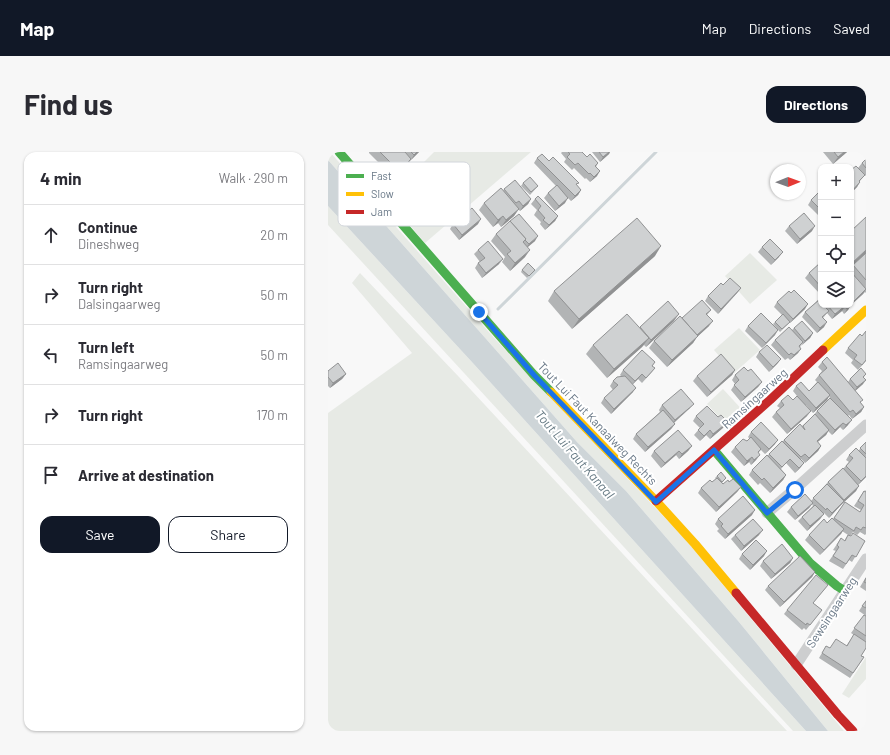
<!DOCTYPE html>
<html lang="en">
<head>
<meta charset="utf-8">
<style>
	body { margin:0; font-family:Barlow,sans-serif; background:#f7f7f7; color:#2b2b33 }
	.controls { position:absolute; right:12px; top:12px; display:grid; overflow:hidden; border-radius:8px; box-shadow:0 1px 3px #0004 }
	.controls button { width:36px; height:36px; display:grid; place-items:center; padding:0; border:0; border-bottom:1px solid #e1e1e2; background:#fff; color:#2b2b33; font:20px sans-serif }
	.compass { position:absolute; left:442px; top:12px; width:36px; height:36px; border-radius:50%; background:#fff; box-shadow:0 1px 3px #0004; rotate:89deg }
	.stop { position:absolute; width:12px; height:12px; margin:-9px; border:3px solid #1a73e8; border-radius:50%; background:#fff }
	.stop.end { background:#1a73e8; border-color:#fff; box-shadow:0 1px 4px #0008 }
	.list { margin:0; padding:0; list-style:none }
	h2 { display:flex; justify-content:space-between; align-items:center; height:52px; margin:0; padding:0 16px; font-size:17px }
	h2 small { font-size:13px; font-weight:400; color:#7c7c81 }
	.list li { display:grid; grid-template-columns:26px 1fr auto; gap:12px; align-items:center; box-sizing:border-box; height:60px; padding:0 16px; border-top:1px solid #e1e1e2 }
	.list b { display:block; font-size:15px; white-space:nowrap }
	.list p { margin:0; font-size:13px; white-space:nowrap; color:#7c7c81 }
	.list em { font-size:13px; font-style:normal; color:#7c7c81 }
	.actions { display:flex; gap:8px; padding:12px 16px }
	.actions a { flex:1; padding:9px 0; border:1px solid #111827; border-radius:12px; text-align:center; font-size:14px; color:#111827 }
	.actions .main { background:#111827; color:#fff }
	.icon { flex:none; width:22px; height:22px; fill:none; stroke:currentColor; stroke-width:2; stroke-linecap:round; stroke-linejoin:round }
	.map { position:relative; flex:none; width:538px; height:579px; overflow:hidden; border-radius:12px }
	header { display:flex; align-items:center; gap:24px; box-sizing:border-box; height:56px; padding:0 20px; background:#111827; color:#fff }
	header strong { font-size:19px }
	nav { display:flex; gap:22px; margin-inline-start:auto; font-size:14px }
	.intro { display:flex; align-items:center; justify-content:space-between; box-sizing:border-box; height:96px; padding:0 24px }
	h1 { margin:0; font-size:28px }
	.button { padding:10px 18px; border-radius:12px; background:#111827; color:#fff; font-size:14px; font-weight:700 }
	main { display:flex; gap:24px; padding:0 24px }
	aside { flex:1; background:#fff; border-radius:12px; box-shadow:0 1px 3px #0004 }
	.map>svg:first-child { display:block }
	.green { fill:#e7eae5 }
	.water { fill:#ced5d8 }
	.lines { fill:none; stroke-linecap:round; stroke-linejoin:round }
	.stream { stroke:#ced5d8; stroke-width:3 }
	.street { stroke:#cdcecf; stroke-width:11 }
	.fast { stroke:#4caf50; stroke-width:9 }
	.slow { stroke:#ffc107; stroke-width:9 }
	.jam { stroke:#c62828; stroke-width:9 }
	.wall { fill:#b2b4b5 }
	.shaded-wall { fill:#919293 }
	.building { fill:#cfd1d2; stroke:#919293 }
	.route { stroke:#1a73e8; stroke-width:5 }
	.labels { text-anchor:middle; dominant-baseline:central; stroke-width:4; stroke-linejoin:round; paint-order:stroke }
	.street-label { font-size:12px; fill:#697887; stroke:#fff }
	.water-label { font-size:13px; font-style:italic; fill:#657983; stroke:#fff }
	.key { fill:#fff; stroke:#d2d6db; stroke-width:1 }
	.key-label { font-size:11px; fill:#697887 }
</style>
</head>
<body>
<header>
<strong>Map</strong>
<nav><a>Map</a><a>Directions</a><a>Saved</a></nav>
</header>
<div class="intro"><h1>Find us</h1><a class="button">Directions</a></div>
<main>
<aside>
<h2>4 min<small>Walk · 290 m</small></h2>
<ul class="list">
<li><svg class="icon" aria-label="ahead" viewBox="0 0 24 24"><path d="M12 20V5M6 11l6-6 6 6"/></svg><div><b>Continue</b><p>Dineshweg</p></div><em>20 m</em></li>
<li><svg class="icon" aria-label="right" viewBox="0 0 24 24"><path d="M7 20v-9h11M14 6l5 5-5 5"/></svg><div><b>Turn right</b><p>Dalsingaarweg</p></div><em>50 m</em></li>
<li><svg class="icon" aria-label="left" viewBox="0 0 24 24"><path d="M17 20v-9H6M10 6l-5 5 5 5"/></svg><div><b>Turn left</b><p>Ramsingaarweg</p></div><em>50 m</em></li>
<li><svg class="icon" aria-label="right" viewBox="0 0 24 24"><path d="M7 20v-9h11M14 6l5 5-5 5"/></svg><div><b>Turn right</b></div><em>170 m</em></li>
<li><svg class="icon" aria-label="arrive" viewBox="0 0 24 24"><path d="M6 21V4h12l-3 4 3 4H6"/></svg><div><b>Arrive at destination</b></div></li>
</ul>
<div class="actions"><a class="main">Save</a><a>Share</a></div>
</aside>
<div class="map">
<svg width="538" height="579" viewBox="0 0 538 579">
	<rect width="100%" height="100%" fill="#f8f8f8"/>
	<g class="green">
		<polygon points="0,0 2,0 167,187 357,387 516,579 500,579 411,470 298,339 249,290 0,8"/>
		<polygon points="106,0 203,0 97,91 59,47"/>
		<polygon points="0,54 143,209 478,579 465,579 0,73"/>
		<polygon points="422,101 449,128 422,152 397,124"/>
		<polygon points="32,121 131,225 459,579 0,579 0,261 84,201 24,131"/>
		<polygon points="411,176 432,198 406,221 386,198"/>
		<polygon points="395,237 418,262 402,277 379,252"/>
		<polygon points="538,505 538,527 521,546 514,542"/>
	</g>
	<polygon class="water" points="0,8 249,290 298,339 411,470 500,579 478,579 143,209 0,54"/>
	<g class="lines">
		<polyline class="stream" points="170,157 328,0"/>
		<g class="street">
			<polyline points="439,361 467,337 538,273"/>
			<polyline points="468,513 538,407"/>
		</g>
		<g class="fast">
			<polyline points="11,0 206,223 223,240"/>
			<polyline points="386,298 482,411 509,434 517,439"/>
		</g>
		<g class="slow">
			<polyline points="495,198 538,158"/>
			<polyline points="223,240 328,349 367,392 408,441"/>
		</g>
		<g class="jam">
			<polyline points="328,349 442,248 495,198"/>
			<polyline points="408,441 510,563 525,579"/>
		</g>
	</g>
	<g class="wall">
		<polygon points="41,0 91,0 83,8 78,14 69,23 65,18 61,21 41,1"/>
		<polygon points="234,0 254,0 259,5 270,11 268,15 269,24 262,30 258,26 257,27 246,16 244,18 236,10 238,7 233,1"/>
		<polygon points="264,0 282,0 281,2 272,10"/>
		<polygon points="495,0 519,0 505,12"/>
		<polygon points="209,6 221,9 253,38 250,43 243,49 236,42 237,51 227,59 216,46 220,41 228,34 206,11"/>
		<polygon points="538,7 538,24 537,23 532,29 529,35 523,41 523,18 530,16 534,11"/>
		<polygon points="195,31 210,34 202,43 193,34"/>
		<polygon points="176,37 203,47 200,52 192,59 190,57 186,64 173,75 170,71 165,75 151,58 156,51 175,39"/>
		<polygon points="493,38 493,66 480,53 483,48"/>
		<polygon points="207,47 230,64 227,69 217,78 212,72 213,70 206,63 209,58 203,52"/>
		<polygon points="538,65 538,141 537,140 535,142 523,153 523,79"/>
		<polygon points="125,72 150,72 131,88 122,77"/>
		<polygon points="461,74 484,79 469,92 457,79"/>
		<polygon points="168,82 207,89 200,95 197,105 182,119 174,110 177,105 163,89"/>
		<polygon points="434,95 451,105 443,113 430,100"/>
		<polygon points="150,98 171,112 154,126 147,116 150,111 152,110 146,102"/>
		<polygon points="327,104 244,177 220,149 226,139"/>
		<polygon points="493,110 493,141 492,142 477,126 481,121"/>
		<polygon points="194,118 207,118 199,126 193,120"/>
		<polygon points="395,133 413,136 409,141 390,162 377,149 380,144"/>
		<polygon points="493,143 493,153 523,153 520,158 516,162 514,159 504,167 499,161 495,166 496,175 489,181 474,165 477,160 489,149"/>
		<polygon points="449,150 477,157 462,171 461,171 452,180 445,172 454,163 446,155"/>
		<polygon points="383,158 379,163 381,174 369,185 365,191 339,215 321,196 326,189 354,166"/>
		<polygon points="346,169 318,195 316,193 314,195 279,226 258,202 265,193 312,176"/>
		<polygon points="420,174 447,183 434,196 417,179"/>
		<polygon points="466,176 485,181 482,186 473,193 470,201 462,208 460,206 457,208 443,193 447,188 464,178"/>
		<polygon points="538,179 538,209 530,218 523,211 525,208 517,201 520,196 534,184"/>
		<polygon points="431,200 453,207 449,212 441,220 428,205"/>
		<polygon points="327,210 324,214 327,216 323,221 314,231 310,227 305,232 305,240 283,262 273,251 276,246 285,238 282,234 285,229 293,224 292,223 295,218"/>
		<polygon points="494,210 520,230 522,227 538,222 536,225 535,232 527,239 533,251 536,255 533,260 524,267 521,263 520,264 520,273 515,278 512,275 504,283 500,279 498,283 489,290 493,294 490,299 477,311 473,307 472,308 476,311 472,316 467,321 458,311 453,317 458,323 455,328 442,341 432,331 430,333 421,323 424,318 456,288 474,274 485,264 489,259 502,246 501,244 499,248 485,261 478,253 479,264 459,282 444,265 448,260 452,256 449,254 453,249 465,248 469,244 465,239 468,234 481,239 489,230 487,228 491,223 494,219 490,215"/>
		<polygon points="407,218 404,223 379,245 365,229 369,224"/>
		<polygon points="0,219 18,222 14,227 2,236 0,234"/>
		<polygon points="420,219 434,230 430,235 413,250 403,238 407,232 404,228 407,223"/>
		<polygon points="334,253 362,256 346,271 347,272 343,277 317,300 305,287 308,282 332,260 331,258"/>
		<polygon points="368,264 396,275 382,287 378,283 372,289 366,283 372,276 365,269"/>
		<polygon points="423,280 447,292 437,302 433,298 430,301 428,308 423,313 421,310 416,314 403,300 407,295 419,289 422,287 420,285"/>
		<polygon points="538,290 538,325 530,333 528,339 515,351 512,354 501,366 496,361 492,367 479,379 470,369 485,354 484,352 481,356 467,368 459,360 463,355 483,349 500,330 515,317 521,310 518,308 521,303 531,298"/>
		<polygon points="364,294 360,299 351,307 348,303 333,316 323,304 326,299"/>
		<polygon points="389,324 398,326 394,331 395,332 401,330 413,335 409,340 388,360 370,341 373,336 384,330 388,327 387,326"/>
		<polygon points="538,338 538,382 537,383 532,380 529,383 525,380 522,384 537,389 524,410 521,408 515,417 501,409 508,399 505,398 513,386 516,389 520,383 514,379 492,403 477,388 481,383 505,367 517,350 532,360 533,358 526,354 536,339 537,339"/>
		<polygon points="424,363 397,387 389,379 391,377 387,372 390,367"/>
		<polygon points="407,383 431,383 413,399 403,387"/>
		<polygon points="414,402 436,404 422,418 411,407"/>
		<polygon points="465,406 462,411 443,427 432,414 435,409"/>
		<polygon points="487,420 484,425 452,455 437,438 440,434"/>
		<polygon points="538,425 538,439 532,435"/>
		<polygon points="500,433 485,451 494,458 478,478 476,476 474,478 456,462 459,458"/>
		<polygon points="538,448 538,464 531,459"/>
		<polygon points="536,463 538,464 538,496 533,504 536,505 522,526 491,506 498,494 502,496 518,494 526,483 523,481"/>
	</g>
	<g class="shaded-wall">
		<polygon points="89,0 91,0 83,8 86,3"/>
		<polygon points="281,0 282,0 281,2 272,10 275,5"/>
		<polygon points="516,0 519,0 505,12 510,5"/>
		<polygon points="83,7 78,14 69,23 75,15"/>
		<polygon points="70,10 65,18 61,21 66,14"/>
		<polygon points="272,19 269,24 262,30 266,25"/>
		<polygon points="532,30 529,35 523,41 523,40"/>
		<polygon points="253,38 250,43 243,49 247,44"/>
		<polygon points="240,46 237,51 227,59 231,54"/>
		<polygon points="203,47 200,52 192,59 195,54"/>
		<polygon points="191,57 186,64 173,75 178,68"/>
		<polygon points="175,64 170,71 165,75 170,68"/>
		<polygon points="230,64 227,69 217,78 221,73"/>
		<polygon points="153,67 150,72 131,88 134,83"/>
		<polygon points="487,74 484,79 469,92 472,87"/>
		<polygon points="210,84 207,89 197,97 201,92"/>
		<polygon points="333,94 327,104 244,177 251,167"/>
		<polygon points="202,98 197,105 182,119 187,111"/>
		<polygon points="538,98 538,102 525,113 523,115 523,112"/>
		<polygon points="455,100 451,105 443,113 447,108"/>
		<polygon points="175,107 171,112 154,126 158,121"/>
		<polygon points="413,136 409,141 390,162 393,157"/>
		<polygon points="538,137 535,142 523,153 526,149"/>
		<polygon points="480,152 477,157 462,171 465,167"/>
		<polygon points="523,153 520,158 516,162 519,157"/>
		<polygon points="517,154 514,159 504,167 507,162"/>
		<polygon points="351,162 346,169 318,195 323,188"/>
		<polygon points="385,169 381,174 369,185 365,191 339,215 344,208 368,184"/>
		<polygon points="499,170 496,175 489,181 492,176"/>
		<polygon points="450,178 447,183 434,196 438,191"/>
		<polygon points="485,181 482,186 473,194 477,189"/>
		<polygon points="321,186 314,195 279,226 286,217"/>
		<polygon points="473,197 470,201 462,208 466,203"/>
		<polygon points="453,207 449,212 441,220 445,215"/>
		<polygon points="407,218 404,223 379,245 383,240"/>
		<polygon points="18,222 14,227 2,236 5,231"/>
		<polygon points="314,222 310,227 303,234 307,229"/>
		<polygon points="538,228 535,232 526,240 529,235"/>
		<polygon points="434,230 430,235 413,250 417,245"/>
		<polygon points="308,236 305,240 283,262 286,257"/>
		<polygon points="502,243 499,248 485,261 488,256"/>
		<polygon points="366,252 362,256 343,273 347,268"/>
		<polygon points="536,255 533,260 524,267 528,262"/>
		<polygon points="483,259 479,264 459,282 463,277"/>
		<polygon points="524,268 520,273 515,278 518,273"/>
		<polygon points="400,270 396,275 382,287 385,282"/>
		<polygon points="515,271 512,275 504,283 507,278"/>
		<polygon points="347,272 343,277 317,300 320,295"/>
		<polygon points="382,278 378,283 372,289 376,284"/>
		<polygon points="501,278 498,283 485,294 489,289"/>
		<polygon points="450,288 447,292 437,302 441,297"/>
		<polygon points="364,294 360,299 351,307 354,302"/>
		<polygon points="493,294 490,299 477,311 481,306"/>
		<polygon points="351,299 348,303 333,316 337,311"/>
		<polygon points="432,303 428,308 423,313 426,308"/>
		<polygon points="424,305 421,310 416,314 419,309"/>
		<polygon points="476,311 472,316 467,321 471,316"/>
		<polygon points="458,323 455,328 442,341 445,336"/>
		<polygon points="538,324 538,325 529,334 533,329"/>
		<polygon points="531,334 528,339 515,351 512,354 501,366 504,361 513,352 516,348"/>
		<polygon points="413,335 409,340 388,360 391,355"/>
		<polygon points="485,351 481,356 467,368 470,364"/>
		<polygon points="427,358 424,363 397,387 400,382"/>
		<polygon points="496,362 492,367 479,379 482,374"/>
		<polygon points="516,377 513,382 492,403 496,398"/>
		<polygon points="435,378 431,383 413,399 416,394"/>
		<polygon points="439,399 436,404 422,418 425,413"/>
		<polygon points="465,406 462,411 443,427 447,422"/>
		<polygon points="487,420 484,425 452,455 456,450"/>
	</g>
	<g class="building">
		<polygon points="52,0 77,0 83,7 75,15 70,10 66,14"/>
		<polygon points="83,0 89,0 86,3"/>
		<polygon points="240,0 254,0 259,5 262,2 270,11 267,14 272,19 266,25 262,21 261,22 250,11 247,13 239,5 242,2"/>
		<polygon points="271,0 281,0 275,5"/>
		<polygon points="506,0 516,0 510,5"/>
		<polygon points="214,2 221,9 225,5 251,31 248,32 253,38 247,44 209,6"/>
		<polygon points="538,7 538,16 534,11"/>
		<polygon points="528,14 537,23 531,29 532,30 523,40 523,18"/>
		<polygon points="202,25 210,34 203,40 195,31"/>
		<polygon points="187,28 203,47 195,54 191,49 188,51 176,37"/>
		<polygon points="229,33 240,46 231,54 220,41"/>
		<polygon points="173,36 191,57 178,68 175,64 170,68 156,51"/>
		<polygon points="493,38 493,58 483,48"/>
		<polygon points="210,44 230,64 221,73 215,68 217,66 210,58 213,54 207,47"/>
		<polygon points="144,56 153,67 134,83 125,72"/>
		<polygon points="476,61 487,74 472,87 461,74"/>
		<polygon points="191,62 210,84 201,92 197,88 198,87 182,69"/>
		<polygon points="538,65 538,98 523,112 523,79"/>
		<polygon points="309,66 333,94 251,167 226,139"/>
		<polygon points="182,69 198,87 195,90 202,98 187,111 179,102 183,99 168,82"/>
		<polygon points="442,87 455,100 447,108 434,95"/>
		<polygon points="160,89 175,107 158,121 150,111 157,106 150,98"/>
		<polygon points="538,101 538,128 525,113"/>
		<polygon points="493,110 493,135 481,121"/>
		<polygon points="200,111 207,118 201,124 194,118"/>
		<polygon points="523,120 538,137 526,149 523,146"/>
		<polygon points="402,126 413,136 393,157 380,144 393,131 395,133"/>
		<polygon points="466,138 480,152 465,167 449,150 461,139 463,141"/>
		<polygon points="374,148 383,158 378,162 385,169 369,183 354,166"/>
		<polygon points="491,148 493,150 493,153 495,153 501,159 494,165 499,170 492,176 477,160"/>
		<polygon points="340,149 351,162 323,188 312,175"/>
		<polygon points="499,153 523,153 519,157 517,154 507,162"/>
		<polygon points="433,161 450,178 438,191 420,174"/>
		<polygon points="299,162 321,186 286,217 265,193"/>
		<polygon points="455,162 462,170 454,177 447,170"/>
		<polygon points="352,164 370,184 344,208 326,189"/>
		<polygon points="474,169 485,181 477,189 466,176"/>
		<polygon points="461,175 475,190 471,194 473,197 466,203 463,201 461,203 447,188"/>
		<polygon points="538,179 538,208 534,213 526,207 529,203 520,196 532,182 534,184"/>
		<polygon points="439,193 453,207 445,215 431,200"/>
		<polygon points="314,198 327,210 324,214 327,216 318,226 314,222 307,229 295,218"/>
		<polygon points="393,202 407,218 383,240 369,224"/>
		<polygon points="499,205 535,248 532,250 536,255 528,262 525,258 522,260 491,223 499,216 494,210"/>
		<polygon points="10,211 18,222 5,231 0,225 0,219"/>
		<polygon points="416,215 420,219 423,217 434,230 417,245 406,233 411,228 407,223"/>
		<polygon points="533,216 538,222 535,225 538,228 529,235 522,227"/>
		<polygon points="297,224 308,236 286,257 276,246 290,233 285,229 289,225"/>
		<polygon points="473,230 481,239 490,230 502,243 488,256 468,234"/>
		<polygon points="353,237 366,252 347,268 334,253"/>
		<polygon points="460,243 465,248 469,244 483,259 463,277 448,260 456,253 453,249"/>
		<polygon points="502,246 524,268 518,273 515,271 507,278 489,259"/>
		<polygon points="379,254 390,265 393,263 400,270 385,282 382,278 376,284 370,278 376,272 368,264"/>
		<polygon points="335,258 347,272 320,295 308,282"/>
		<polygon points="487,262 501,278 489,289 493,294 481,306 477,302 473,305 456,288 472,272 477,278 475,274"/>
		<polygon points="433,270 450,288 441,297 423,280"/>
		<polygon points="350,278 364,294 354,302 351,299 337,311 326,299"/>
		<polygon points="423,285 433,297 430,300 432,303 426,308 424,305 419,309 407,295 415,287 419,289"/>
		<polygon points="454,289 476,311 471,316 462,307 454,315 441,302"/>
		<polygon points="538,290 538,302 532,296"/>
		<polygon points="528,296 538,306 538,324 533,329 518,314 525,306 521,303"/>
		<polygon points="439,303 458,323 445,336 436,326 434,328 424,318"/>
		<polygon points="515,316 531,334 516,348 500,330"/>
		<polygon points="393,320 398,326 394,330 389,324"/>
		<polygon points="389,326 395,332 400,328 401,330 405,327 413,335 391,355 373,336 382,328 384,330"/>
		<polygon points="499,332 516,349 504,361 499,356 498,358 485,346"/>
		<polygon points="536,339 538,340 538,376 535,375 533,378 528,375 526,379 506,366 517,350 532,360 536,353 530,349"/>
		<polygon points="477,342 485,351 470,364 463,355"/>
		<polygon points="415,344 427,358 400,382 393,374 395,372 390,367"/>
		<polygon points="487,353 496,362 482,374 474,365"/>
		<polygon points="504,366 516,377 496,398 481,383 496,367 499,371"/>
		<polygon points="425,367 435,378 416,394 407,383"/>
		<polygon points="525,381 537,389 528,405 524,403 518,412 505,404 511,395 509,393 513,386 517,389 520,383 523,384"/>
		<polygon points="428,388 439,399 425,413 414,402"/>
		<polygon points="454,392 465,406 447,422 435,409"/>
		<polygon points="472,404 487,420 456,450 440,434"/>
		<polygon points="488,423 500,433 485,451 494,458 482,473 479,471 478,473 459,458"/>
		<polygon points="538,426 538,431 536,430"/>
		<polygon points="538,449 538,456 534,454"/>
		<polygon points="536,463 538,464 538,484 526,476"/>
		<polygon points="526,482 538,490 538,496 533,504 536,505 525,521 494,501 498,494 502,496 508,487 519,494"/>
	</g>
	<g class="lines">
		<polyline class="route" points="151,160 206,223 328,350 386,298 439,361 467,338"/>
	</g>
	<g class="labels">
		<g class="street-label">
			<text transform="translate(426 246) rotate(-42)">Ramsingaarweg</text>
			<text transform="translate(270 271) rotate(46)">Tout Lui Faut Kanaalweg Rechts</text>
			<text transform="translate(503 460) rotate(-57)">Sewsingaarweg</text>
		</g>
		<g class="water-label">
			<text transform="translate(247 302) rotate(49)">Tout Lui Faut Kanaal</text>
		</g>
	</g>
	<rect x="10" y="10" width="132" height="64" rx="6" class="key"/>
	<rect x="18" y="22" width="18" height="4" fill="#4caf50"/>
	<rect x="18" y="40" width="18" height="4" fill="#ffc107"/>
	<rect x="18" y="58" width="18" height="4" fill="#c62828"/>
	<g class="key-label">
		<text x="43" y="28">Fast</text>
		<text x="43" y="46">Slow</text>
		<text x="43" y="64">Jam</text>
	</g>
</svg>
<div class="controls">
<button>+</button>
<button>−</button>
<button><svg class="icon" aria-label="locate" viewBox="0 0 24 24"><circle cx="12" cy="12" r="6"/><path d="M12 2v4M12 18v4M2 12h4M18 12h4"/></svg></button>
<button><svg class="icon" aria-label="layers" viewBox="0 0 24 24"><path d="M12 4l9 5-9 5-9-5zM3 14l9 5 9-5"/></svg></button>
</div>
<svg class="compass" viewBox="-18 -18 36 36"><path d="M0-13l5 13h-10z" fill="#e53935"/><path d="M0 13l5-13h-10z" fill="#7c7c81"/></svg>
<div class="stop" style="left:467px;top:338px"></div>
<div class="stop end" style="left:151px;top:160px"></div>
</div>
</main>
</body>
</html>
